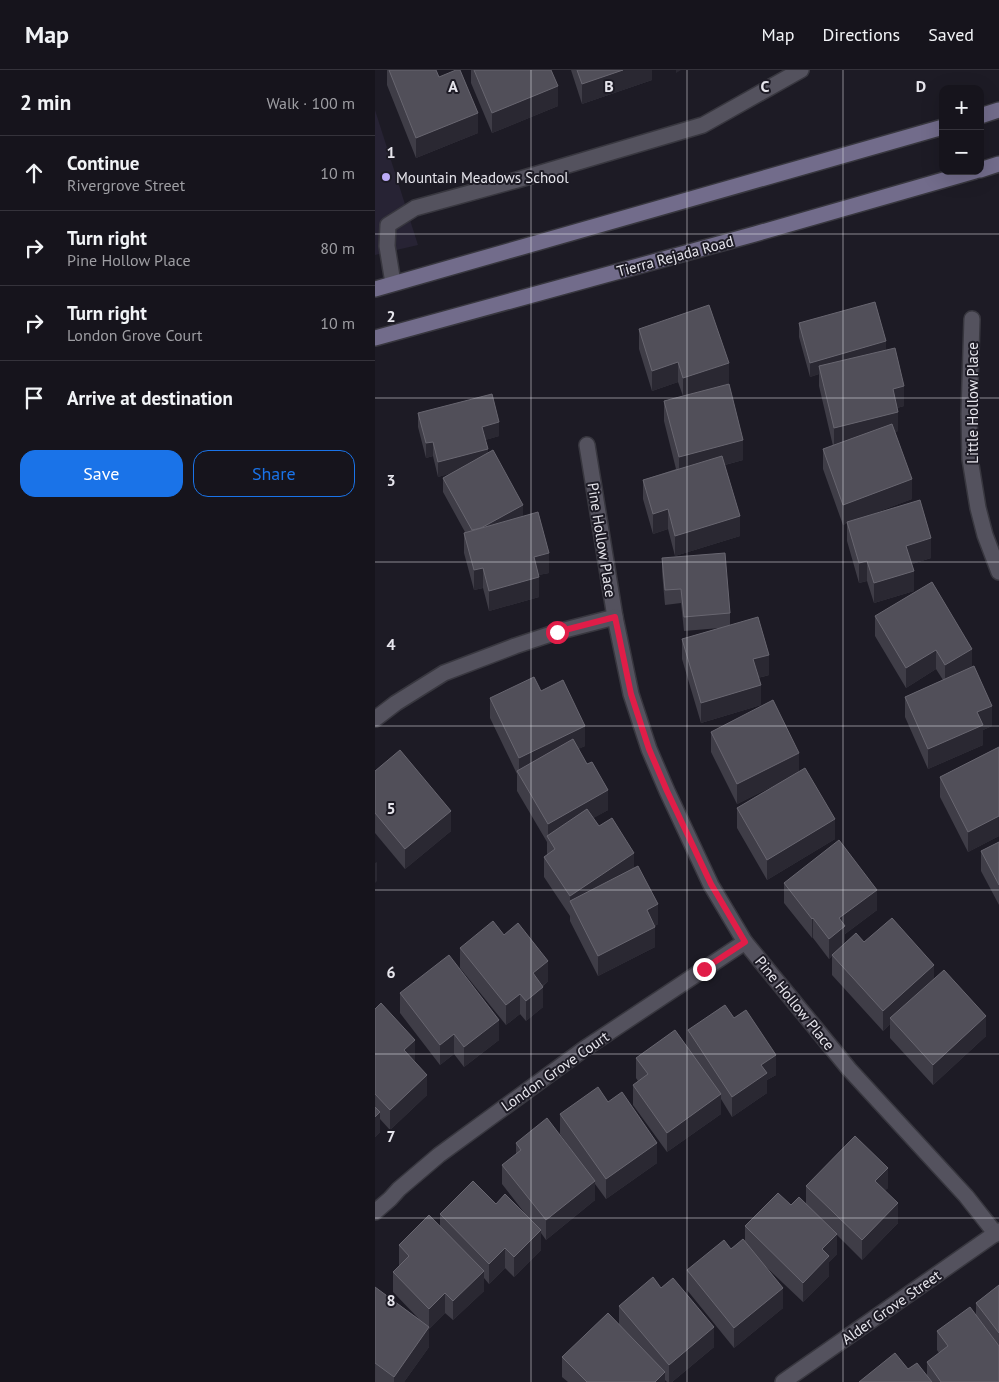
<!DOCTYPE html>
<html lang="en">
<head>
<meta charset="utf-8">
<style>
	body { margin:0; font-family:"PT Sans",sans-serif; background:#232129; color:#f1f3f6 }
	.controls { position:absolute; right:15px; top:15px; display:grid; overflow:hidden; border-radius:10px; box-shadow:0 5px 20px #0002 }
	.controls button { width:45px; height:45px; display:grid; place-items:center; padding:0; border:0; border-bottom:1px solid #35333b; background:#16141c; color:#f1f3f6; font:25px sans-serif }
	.stop { position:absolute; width:15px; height:15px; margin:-11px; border:4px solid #e11d48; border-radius:50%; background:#fff }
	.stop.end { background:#e11d48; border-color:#fff; box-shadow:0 1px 5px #0008 }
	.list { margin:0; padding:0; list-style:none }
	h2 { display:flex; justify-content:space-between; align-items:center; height:65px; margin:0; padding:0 20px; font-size:21px }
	h2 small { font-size:16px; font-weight:400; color:#9e9ea3 }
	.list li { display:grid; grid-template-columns:32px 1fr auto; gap:15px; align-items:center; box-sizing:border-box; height:75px; padding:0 20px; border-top:1px solid #35333b }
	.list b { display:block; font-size:19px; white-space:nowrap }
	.list p { margin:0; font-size:16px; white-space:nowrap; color:#9e9ea3 }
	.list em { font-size:16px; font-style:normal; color:#9e9ea3 }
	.actions { display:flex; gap:10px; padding:15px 20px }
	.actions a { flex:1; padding:11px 0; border:1px solid #1a73e8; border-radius:15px; text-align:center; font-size:18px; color:#1a73e8 }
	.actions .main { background:#1a73e8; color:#fff }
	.icon { flex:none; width:28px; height:28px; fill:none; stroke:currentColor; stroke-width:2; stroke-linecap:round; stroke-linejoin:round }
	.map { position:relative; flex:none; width:624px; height:1312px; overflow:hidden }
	header { display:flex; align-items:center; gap:30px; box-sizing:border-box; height:70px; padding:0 25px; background:#16141c; border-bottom:1px solid #35333b }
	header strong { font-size:24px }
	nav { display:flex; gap:28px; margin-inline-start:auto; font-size:18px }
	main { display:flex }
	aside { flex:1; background:#16141c }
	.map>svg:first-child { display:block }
	.built { fill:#272334 }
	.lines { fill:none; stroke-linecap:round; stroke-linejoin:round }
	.lane-casing { stroke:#38373f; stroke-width:18 }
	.street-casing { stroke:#38373f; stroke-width:18 }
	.secondary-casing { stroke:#38373f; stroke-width:18 }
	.lane { stroke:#54525e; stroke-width:15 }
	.street { stroke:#54525e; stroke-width:15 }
	.secondary { stroke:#726c8b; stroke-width:15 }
	.wall { fill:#3f3d47 }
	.shaded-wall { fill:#2a2832 }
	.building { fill:#514f59; stroke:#686670 }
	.route { stroke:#e11d48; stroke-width:6 }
	.grid { fill:none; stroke:#e6e5ec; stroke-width:1; stroke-opacity:0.55 }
	.poi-dot { fill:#bbaaf6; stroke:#1d1b25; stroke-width:2 }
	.labels { text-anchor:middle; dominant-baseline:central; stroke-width:4; stroke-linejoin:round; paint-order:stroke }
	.poi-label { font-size:15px; fill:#e6e5ec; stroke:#1d1b25; text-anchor:start }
	.street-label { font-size:15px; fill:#e6e5ec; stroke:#1d1b25 }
	.grid-label { font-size:16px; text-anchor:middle; font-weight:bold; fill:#e6e5ec; stroke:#1d1b25; stroke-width:4; stroke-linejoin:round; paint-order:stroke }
</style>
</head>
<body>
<header>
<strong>Map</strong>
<nav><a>Map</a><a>Directions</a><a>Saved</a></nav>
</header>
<main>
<aside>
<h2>2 min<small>Walk · 100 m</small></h2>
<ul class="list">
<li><svg class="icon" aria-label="ahead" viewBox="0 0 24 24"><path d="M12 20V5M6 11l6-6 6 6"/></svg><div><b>Continue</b><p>Rivergrove Street</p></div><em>10 m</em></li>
<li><svg class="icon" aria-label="right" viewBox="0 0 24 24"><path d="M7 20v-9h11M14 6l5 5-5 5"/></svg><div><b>Turn right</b><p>Pine Hollow Place</p></div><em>80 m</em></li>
<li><svg class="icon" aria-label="right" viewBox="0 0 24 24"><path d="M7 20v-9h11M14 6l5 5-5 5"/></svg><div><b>Turn right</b><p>London Grove Court</p></div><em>10 m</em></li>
<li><svg class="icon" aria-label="arrive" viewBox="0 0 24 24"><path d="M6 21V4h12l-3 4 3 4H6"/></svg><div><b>Arrive at destination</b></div></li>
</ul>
<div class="actions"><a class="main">Save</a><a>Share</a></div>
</aside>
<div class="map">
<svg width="624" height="1312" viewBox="0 0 624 1312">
	<rect width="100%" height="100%" fill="#1d1b25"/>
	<polygon class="built" points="0,40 43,175 0,185"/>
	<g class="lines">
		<defs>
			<polyline id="lane" points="18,213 12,176 13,155 40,138 142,110 328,55 426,0"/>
			<g id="street">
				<polyline points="597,249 594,344 595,389 603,438 610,465 624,502"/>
				<polyline points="212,375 240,547 256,624 274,679 292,721 336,815 370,872 474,999 591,1126 621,1164"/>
				<polyline points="0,649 21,633 69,603 140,576 182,562 240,547"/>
				<polyline points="0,1142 15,1129 24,1119 64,1085 209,979 370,872"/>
				<polyline points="408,1312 624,1161"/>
			</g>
			<g id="secondary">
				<polyline points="605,46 624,40"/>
				<polyline points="605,100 624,94"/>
				<polyline points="0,219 568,57"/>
				<polyline points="0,268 380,164 600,101"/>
			</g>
		</defs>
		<use href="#lane" class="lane-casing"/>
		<use href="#street" class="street-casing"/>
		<use href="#secondary" class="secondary-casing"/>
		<use href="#lane" class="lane"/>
		<use href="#street" class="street"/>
		<use href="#secondary" class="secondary"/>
	</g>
	<g class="wall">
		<polygon points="12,0 61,0 64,7 103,63 41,88 12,15"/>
		<polygon points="96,0 176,0 183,36 117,63 96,13"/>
		<polygon points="196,0 277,0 277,10 207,34"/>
		<polygon points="424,253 511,280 529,336 522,338 523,361 520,362 537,429 494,445 556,488 537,494 539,521 499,533 492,511 484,513 472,471 472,453 468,455 448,399 448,379 458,376 444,316 444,304 435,307 424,267"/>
		<polygon points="264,259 354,313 339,318 368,390 350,395 365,466 300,486 293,459 278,464 268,429 268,410 301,399 289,351 289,331 308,326 303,312 277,321 264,279"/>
		<polygon points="43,343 124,366 110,370 113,383 148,447 174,503 163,505 164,527 114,541 108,518 99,520 89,483 89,463 90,462 68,422 68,408 76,403 63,407 58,386 51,388 43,357"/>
		<polygon points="287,488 355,543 355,555 394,605 383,608 386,635 326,653 307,589 307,569 345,558 309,561 306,533 290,535 287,502"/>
		<polygon points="500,546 597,597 617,656 608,660 608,675 553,699 530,647 530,627 568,610 561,599 531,618 500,566"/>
		<polygon points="166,621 210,676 203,679 233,740 218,748 224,756 259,798 283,854 280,856 280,877 223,906 195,851 195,846 169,807 169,787 172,785 172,772 142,721 142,704 115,648 115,628"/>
		<polygon points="336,662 424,701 460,769 392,810 362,758 362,738 408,711 362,734 336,682"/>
		<polygon points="624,677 624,766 593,782 565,727 565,707"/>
		<polygon points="0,701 76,761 30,799 0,763"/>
		<polygon points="624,772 624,835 606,801 606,781"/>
		<polygon points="409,813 502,840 470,864 470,873 489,872 559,909 611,966 558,1015 515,968 515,954 508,961 457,905 457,886 454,889 438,868 437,868 409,833"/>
		<polygon points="129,865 173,911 168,916 168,937 151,951 145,944 131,955 85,898 85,878"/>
		<polygon points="25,923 124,970 89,997 79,984 65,995 25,943"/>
		<polygon points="0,939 40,990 38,991 52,1025 15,1060 5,1049 5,1062 0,1067"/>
		<polygon points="359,948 401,1005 392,1010 392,1023 357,1047 346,1029 346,1044 292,1082 258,1035 258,1015 263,1011 261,1008 261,988 313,978 313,960"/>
		<polygon points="233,1032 282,1093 231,1129 220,1114 220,1130 171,1170 166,1163 166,1180 139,1207 130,1198 114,1214 109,1208 109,1221 78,1250 70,1243 54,1259 54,1277 29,1312 0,1312 0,1217 44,1249 18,1222 18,1202 24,1196 24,1175 65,1157 65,1144 121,1134 155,1150 127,1114 127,1095 141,1084 141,1073 199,1084 185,1064 185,1044"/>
		<polygon points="431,1116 513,1118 510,1120 523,1153 487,1190 462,1165 462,1184 454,1192 454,1206 428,1232 389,1195 408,1238 359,1278 312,1220 312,1200 370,1171 370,1156 416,1135 431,1134"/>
		<polygon points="624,1215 624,1312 484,1312 533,1299 552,1305 552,1292 564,1283 562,1280 562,1261 601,1245 601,1233"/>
		<polygon points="244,1236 339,1277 297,1312 292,1312 290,1310 290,1312 193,1312 187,1307 187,1287 244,1254"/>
	</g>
	<g class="shaded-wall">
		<polygon points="248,0 277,0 277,10 207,34 207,14"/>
		<polygon points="301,0 306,0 301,3"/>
		<polygon points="183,16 183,36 117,63 117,43"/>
		<polygon points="103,43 103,63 41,88 41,68"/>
		<polygon points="511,271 511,285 444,296 444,304 435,307 435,293"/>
		<polygon points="303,292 303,312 277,321 277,301"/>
		<polygon points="354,293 354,313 308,328 308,308"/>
		<polygon points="529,316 529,336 518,339 518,319"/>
		<polygon points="523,342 523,361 459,377 459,358"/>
		<polygon points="124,352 124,366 107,371 107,357"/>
		<polygon points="368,370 368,390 304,407 304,387"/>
		<polygon points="58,372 58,386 51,388 51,373"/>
		<polygon points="113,379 113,394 63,407 63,392"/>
		<polygon points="537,409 537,429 468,455 468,435"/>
		<polygon points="148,435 148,449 98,463"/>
		<polygon points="293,439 293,459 278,464 278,444"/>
		<polygon points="365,446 365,466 300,486 300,466"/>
		<polygon points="556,468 556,488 531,496 531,476"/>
		<polygon points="174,483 174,503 159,506 159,487"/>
		<polygon points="492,491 492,511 484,513 484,493"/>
		<polygon points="108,498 108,518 99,520 99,500"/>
		<polygon points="539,501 539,521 499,533 499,513"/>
		<polygon points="164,507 164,527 114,541 114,521"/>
		<polygon points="597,579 597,599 570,615 570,595"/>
		<polygon points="561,580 561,599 531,618 531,598"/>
		<polygon points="394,585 394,605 378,609 378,589"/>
		<polygon points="386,615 386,635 326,653 326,633"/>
		<polygon points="617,636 617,656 608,660 608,675 553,699 553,679 602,642"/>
		<polygon points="210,656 210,676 145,707 144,704 144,688"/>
		<polygon points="424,683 424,703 362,734 362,714"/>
		<polygon points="233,720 233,740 176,772 173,767 173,754"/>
		<polygon points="76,741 76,761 30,799 30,779"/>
		<polygon points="624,746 624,766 593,782 593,762"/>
		<polygon points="460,749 460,769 392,810 392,790"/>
		<polygon points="259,783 259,802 195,831 195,846 195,826"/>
		<polygon points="2,792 2,811 0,813 0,793"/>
		<polygon points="502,820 502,840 470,864 470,876 454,889 454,869 464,848"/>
		<polygon points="283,834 283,854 272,860 272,840"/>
		<polygon points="438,848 438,868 437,868 437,849"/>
		<polygon points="280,857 280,877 223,906 223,886"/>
		<polygon points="173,891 173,911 158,923 158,903"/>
		<polygon points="559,895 559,915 515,948 515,954 508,961 508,941"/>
		<polygon points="168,917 168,937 151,951 151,931"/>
		<polygon points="145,924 145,944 131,955 131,935"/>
		<polygon points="611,946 611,966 558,1015 558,995"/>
		<polygon points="124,950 124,970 89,997 89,977"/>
		<polygon points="79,964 79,984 65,995 65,975"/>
		<polygon points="40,970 40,990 29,1000 29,980"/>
		<polygon points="401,985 401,1005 392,1010 392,1023 357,1047 357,1027 386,995"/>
		<polygon points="52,1005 52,1025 15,1060 15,1040"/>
		<polygon points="346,1024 346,1044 292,1082 292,1063"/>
		<polygon points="5,1042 5,1062 0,1067 0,1047"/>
		<polygon points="282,1073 282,1093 231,1129 231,1109"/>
		<polygon points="513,1098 513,1118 500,1131 500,1111"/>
		<polygon points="220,1111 220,1130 171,1170 171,1150"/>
		<polygon points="523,1133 523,1153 487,1190 487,1170"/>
		<polygon points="166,1160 166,1180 139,1207 139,1187"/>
		<polygon points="462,1164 462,1184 454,1192 454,1206 428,1232 428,1213 447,1179"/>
		<polygon points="130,1178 130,1198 114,1214 114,1194"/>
		<polygon points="109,1201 109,1221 78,1250 78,1231"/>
		<polygon points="408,1218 408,1238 359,1278 359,1258"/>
		<polygon points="70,1223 70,1243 54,1259 54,1277 29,1312 19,1312 19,1307 54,1257 54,1239"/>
		<polygon points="339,1257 339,1277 297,1312 294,1312 294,1295"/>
		<polygon points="290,1302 290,1312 280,1312"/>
	</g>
	<g class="building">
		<polygon points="14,0 61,0 64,7 81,0 85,0 103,43 41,68"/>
		<polygon points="99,0 176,0 183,16 117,43"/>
		<polygon points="202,0 248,0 207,14"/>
		<polygon points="500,232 511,271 435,293 424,253"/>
		<polygon points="334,235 354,293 308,308 303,292 277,301 264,259"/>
		<polygon points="520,278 529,316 518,319 523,342 459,358 444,296"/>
		<polygon points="354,314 368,370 304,387 289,331"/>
		<polygon points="117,324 124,352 107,357 113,379 63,392 58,372 51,373 43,343"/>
		<polygon points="517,354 537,409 468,435 448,379"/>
		<polygon points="118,380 148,435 106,458 97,460 68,408"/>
		<polygon points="347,386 365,446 300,466 293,439 278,444 268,410"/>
		<polygon points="545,430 556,468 531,476 539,501 499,513 492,491 484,493 472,452"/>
		<polygon points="163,442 174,483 159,487 164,507 114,521 108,498 99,500 89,463"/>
		<polygon points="350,483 355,543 309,547 306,519 290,520 287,488"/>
		<polygon points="557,512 597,579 570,595 561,580 531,598 500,546"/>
		<polygon points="383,547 394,585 378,589 386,615 326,633 307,569"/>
		<polygon points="599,596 617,636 602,642 608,655 553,679 530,627"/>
		<polygon points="159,607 166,621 188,610 210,656 144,688 115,628"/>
		<polygon points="398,630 424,683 362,714 336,662"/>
		<polygon points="198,669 212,694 217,692 233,720 173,754 142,701"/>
		<polygon points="624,677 624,746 593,762 565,707"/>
		<polygon points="25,680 76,741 30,779 0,743 0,701"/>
		<polygon points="430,698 460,749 392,790 362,738"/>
		<polygon points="212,739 224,756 237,748 259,783 195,826 169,787 180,779 172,766"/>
		<polygon points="464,770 502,820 464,848 470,856 454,869 438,848 437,849 409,813"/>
		<polygon points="624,772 624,815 606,781"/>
		<polygon points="263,796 283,834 272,840 280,857 223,886 195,831"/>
		<polygon points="517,848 559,895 508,941 457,885 481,863 489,872"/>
		<polygon points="118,851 129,865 143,853 173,891 158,903 168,917 151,931 145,924 131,935 85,878"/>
		<polygon points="74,885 124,950 89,977 79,964 65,975 25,923"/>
		<polygon points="569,900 611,946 558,995 515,948"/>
		<polygon points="6,933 40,970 29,980 52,1005 15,1040 0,1024 0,939"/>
		<polygon points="350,935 359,948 371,940 401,985 386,995 392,1003 357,1027 313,960"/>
		<polygon points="300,960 346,1024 292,1063 258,1015 273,1004 261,988"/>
		<polygon points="223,1017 233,1032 247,1022 282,1073 231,1109 185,1044"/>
		<polygon points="0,1037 5,1042 0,1047"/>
		<polygon points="172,1048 220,1111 171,1150 127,1095 146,1080 141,1073"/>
		<polygon points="480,1066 513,1098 500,1111 523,1133 487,1170 431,1116"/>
		<polygon points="98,1111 121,1134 130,1124 166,1160 139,1187 130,1178 114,1194 65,1144"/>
		<polygon points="403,1123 416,1135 424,1127 462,1164 447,1179 454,1186 428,1213 370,1156"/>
		<polygon points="54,1145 109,1201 78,1231 70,1223 54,1239 18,1202 34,1186 24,1175"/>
		<polygon points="368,1169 408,1218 359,1258 312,1200 349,1170 356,1179"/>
		<polygon points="278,1207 286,1218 298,1208 339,1257 294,1295 244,1236"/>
		<polygon points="624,1215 624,1263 601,1233"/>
		<polygon points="0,1217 54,1257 19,1307 0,1293"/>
		<polygon points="595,1237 624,1276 624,1312 566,1312 552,1292 573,1276 562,1261"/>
		<polygon points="233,1243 290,1302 280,1312 212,1312 187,1287"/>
		<polygon points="520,1283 533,1299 542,1293 557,1312 484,1312"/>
	</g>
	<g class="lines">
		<polyline class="route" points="182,562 240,547 256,624 274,679 292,721 336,814 370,872 329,899"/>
	</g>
	<path class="grid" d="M156,0v1312M312,0v1312M468,0v1312M0,164h624M0,328h624M0,492h624M0,656h624M0,820h624M0,984h624M0,1148h624"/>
	<circle class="poi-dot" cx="11" cy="107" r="5"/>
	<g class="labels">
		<g class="poi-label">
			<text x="21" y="107">Mountain Meadows School</text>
		</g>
		<g class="street-label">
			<text transform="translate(300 186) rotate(-15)">Tierra Rejada Road</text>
			<text transform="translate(597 333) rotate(-90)">Little Hollow Place</text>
			<text transform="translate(227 470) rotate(81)">Pine Hollow Place</text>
			<text transform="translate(420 933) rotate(51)">Pine Hollow Place</text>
			<text transform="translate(180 1001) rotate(-35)">London Grove Court</text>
			<text transform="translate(516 1237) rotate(-35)">Alder Grove Street</text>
		</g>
	</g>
	<g class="grid-label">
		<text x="78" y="22">A</text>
		<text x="234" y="22">B</text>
		<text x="390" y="22">C</text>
		<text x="546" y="22">D</text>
		<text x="16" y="88">1</text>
		<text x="16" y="252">2</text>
		<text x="16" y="416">3</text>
		<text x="16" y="580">4</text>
		<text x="16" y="744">5</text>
		<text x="16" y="908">6</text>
		<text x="16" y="1072">7</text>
		<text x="16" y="1236">8</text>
	</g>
</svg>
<div class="controls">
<button>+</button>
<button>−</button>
</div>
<div class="stop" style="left:182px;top:562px"></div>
<div class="stop end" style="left:329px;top:899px"></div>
</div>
</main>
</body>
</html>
